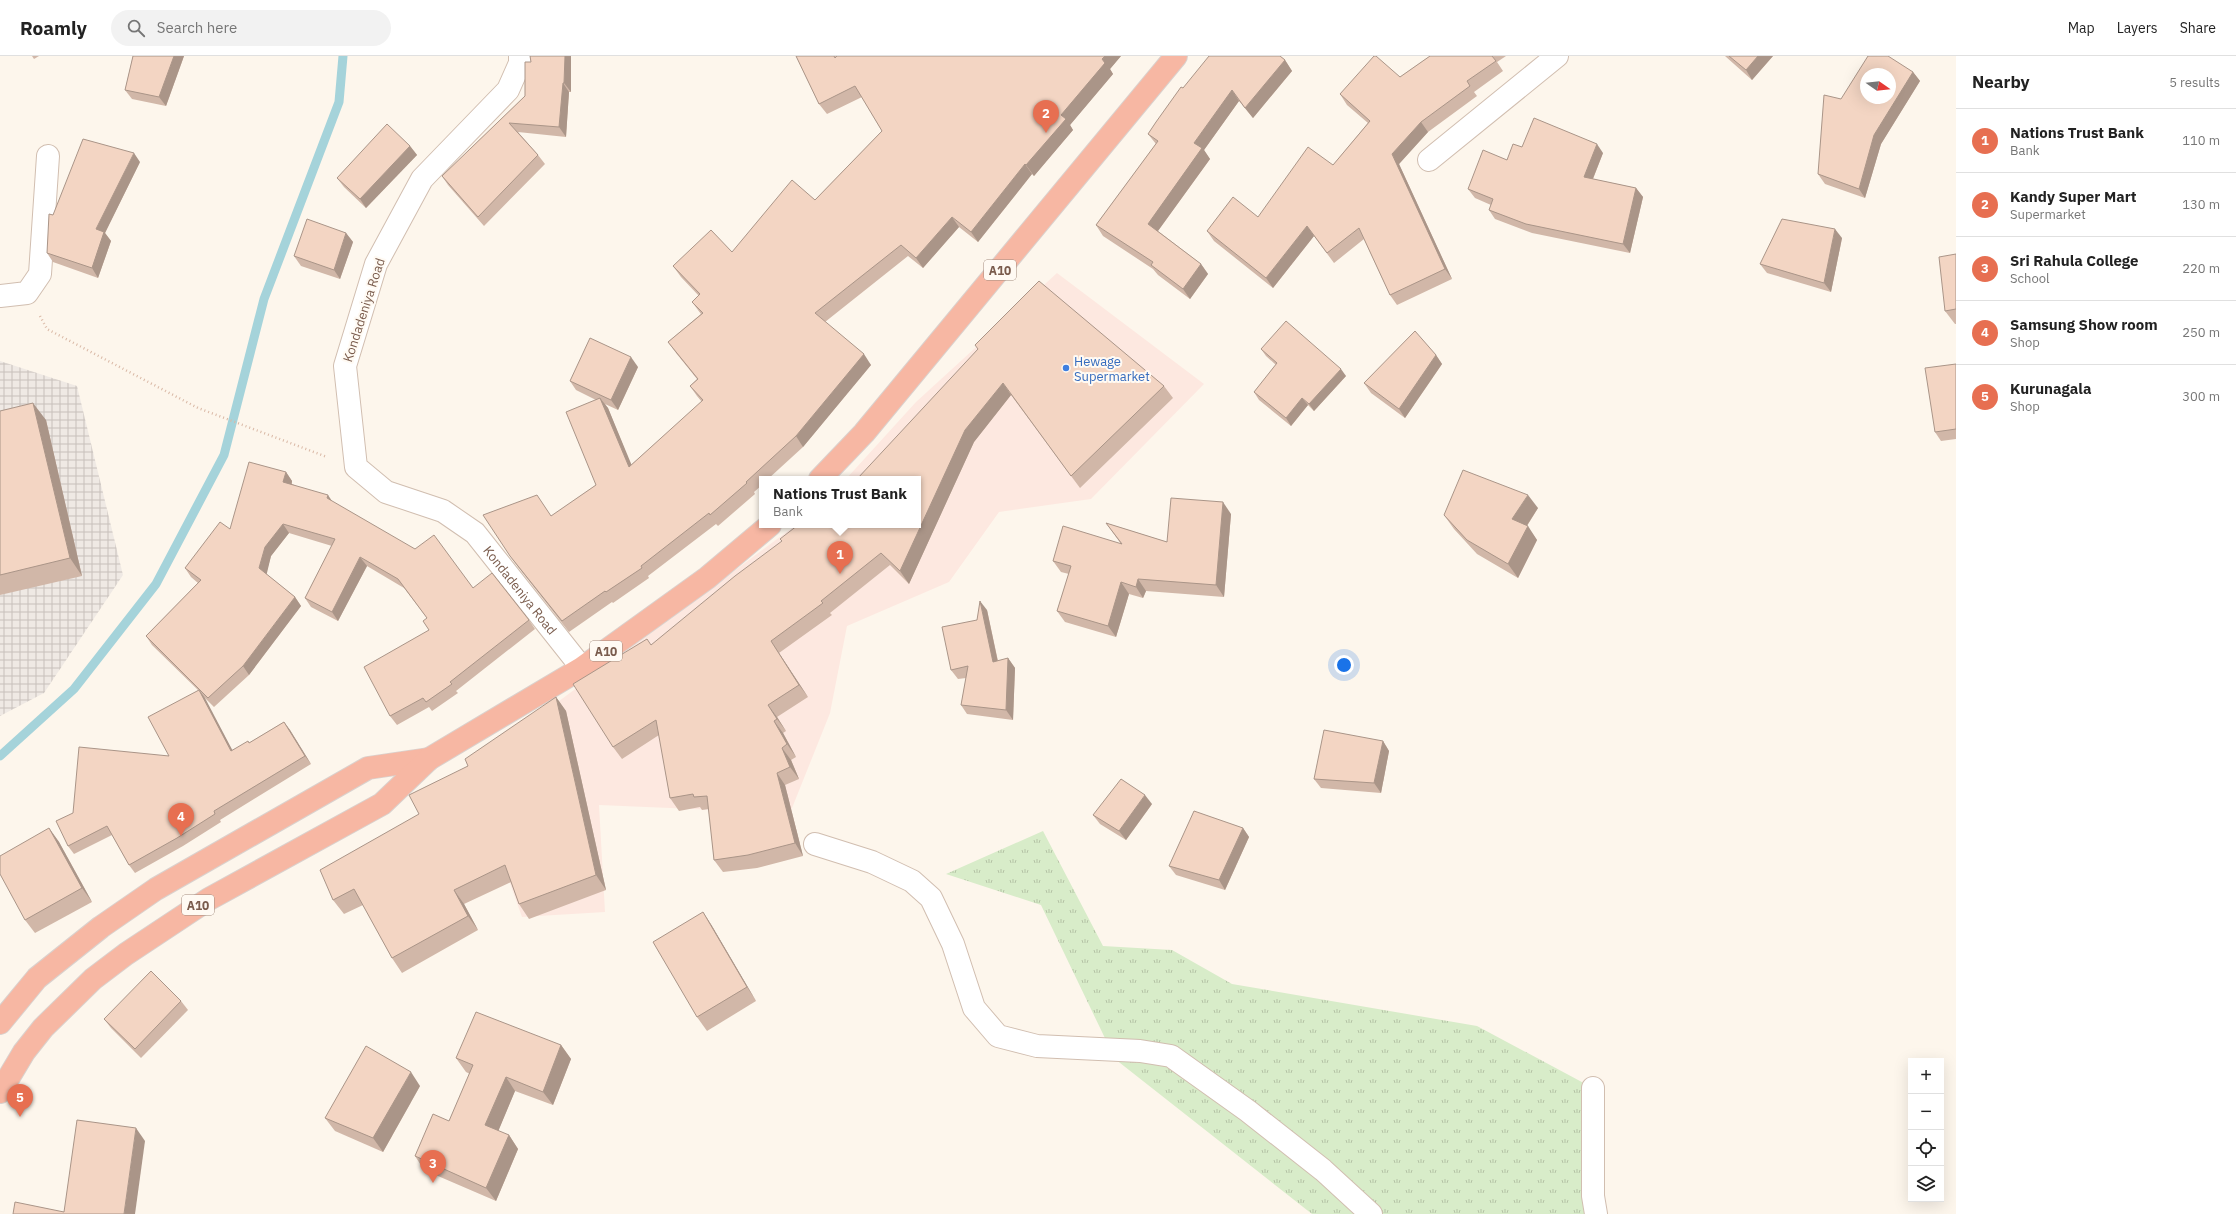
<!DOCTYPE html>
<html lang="en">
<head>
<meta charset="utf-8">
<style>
	body { margin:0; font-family:"IBM Plex Sans",sans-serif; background:#f2f2f2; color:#222 }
	.controls { position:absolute; right:12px; bottom:12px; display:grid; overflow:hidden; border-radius:0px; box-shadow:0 4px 16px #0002 }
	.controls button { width:36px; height:36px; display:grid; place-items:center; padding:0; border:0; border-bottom:1px solid #e0e0e0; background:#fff; color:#222; font:20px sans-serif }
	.compass { position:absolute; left:1860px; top:12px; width:36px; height:36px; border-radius:50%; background:#fff; box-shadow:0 4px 16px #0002; rotate:104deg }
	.you { position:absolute; left:1344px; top:609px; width:14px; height:14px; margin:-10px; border:3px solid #fff; border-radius:50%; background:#1a73e8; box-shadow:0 0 0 6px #1a73e833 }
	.badge { display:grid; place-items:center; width:26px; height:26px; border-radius:50%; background:#e76f51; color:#fff; font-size:13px; font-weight:700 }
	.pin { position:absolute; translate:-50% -33px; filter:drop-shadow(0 1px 2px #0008) }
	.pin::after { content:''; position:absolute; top:21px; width:14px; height:12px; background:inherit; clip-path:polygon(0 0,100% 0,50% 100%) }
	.popup { position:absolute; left:759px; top:420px; width:162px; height:52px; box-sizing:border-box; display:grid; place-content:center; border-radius:0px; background:#fff; filter:drop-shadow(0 1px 3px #0005); font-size:13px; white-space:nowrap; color:#767676 }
	.popup b { font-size:15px; color:#222 }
	.popup::after { content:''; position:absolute; left:50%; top:100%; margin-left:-8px; border:8px solid transparent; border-top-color:#fff }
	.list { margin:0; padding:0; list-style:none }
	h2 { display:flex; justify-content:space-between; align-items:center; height:52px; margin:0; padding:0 16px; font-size:17px }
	h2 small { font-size:13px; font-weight:400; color:#767676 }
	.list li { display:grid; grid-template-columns:26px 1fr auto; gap:12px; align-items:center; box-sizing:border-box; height:64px; padding:0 16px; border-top:1px solid #e0e0e0 }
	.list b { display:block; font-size:15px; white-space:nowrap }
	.list p { margin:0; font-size:13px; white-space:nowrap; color:#767676 }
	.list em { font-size:13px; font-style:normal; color:#767676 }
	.icon { flex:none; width:22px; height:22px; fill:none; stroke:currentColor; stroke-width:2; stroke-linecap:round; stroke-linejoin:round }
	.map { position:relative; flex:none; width:1956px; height:1158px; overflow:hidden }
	header { display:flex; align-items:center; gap:24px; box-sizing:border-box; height:56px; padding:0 20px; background:#fff; border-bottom:1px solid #e0e0e0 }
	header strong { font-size:19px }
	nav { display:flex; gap:22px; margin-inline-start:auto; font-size:14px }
	.search { width:280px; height:36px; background:#f2f2f2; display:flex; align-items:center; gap:10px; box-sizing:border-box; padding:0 14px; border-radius:22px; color:#767676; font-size:15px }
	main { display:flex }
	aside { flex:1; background:#fff }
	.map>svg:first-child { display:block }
	.commercial { fill:#fde8e0 }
	.industrial { fill:url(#industrial-grid) }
	.grass { fill:url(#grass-tufts) }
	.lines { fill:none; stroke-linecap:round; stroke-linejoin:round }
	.stream { stroke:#a5d3da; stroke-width:9 }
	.minor-casing { stroke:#d1beb0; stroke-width:24 }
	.highway-casing { stroke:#dad1cd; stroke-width:24 }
	.path { stroke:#d9b8a5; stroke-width:2.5; stroke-dasharray:1 3; stroke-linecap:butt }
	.minor { stroke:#fff; stroke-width:22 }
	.highway { stroke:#f7b7a3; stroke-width:22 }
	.wall { fill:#d1b7a8 }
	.shaded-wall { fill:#aa9588 }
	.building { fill:#f3d5c3; stroke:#aa9588; fill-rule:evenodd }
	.shop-dot { fill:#3f7fe0; stroke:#fffaf3; stroke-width:1.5 }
	.labels { text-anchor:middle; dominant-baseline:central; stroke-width:4; stroke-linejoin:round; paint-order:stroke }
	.shield { fill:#fffaf3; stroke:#a28b7f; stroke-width:1 }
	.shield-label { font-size:12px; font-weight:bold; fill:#7a5c4d }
	.street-label { font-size:13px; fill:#7a5c4d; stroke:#fffaf3 }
	.shop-label { font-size:13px; fill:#366cbe; stroke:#fffaf3; text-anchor:start }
</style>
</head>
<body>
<header>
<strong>Roamly</strong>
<div class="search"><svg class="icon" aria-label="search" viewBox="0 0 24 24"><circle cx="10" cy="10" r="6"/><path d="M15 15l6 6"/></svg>Search here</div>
<nav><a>Map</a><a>Layers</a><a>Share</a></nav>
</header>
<main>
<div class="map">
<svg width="1956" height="1158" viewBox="0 0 1956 1158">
	<defs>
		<pattern id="industrial-grid" width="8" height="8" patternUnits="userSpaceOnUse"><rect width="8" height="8" fill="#efe9e4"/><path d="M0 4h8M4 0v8" fill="none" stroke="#c7c0bb"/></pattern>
		<pattern id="grass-tufts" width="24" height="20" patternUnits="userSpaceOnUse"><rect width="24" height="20" fill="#d8ecc9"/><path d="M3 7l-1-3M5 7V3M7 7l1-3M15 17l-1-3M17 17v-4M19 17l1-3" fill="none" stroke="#b4c2a5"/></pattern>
	</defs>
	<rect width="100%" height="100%" fill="#fdf6ec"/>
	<polygon class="commercial" points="1057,217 1204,328 1091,443 999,456 949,526 847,570 830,657 790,757 599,749 605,856 522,861 469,712 796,469 918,469 918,423 846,423 916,346"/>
	<polygon class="industrial" points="0,305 77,330 123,519 44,637 0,660"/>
	<polygon class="grass" points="1043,775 1103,890 1172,894 1232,928 1477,970 1593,1032 1596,1158 1312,1158 1115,1003 1041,849 946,818"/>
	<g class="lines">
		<polyline class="stream" points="0,700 74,633 156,528 224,399 264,243 339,46 343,0"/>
		<defs>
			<g id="minor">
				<path id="s1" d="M520,0v7l-12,27 -86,89 -46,85 -31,102 11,101 30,25 57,19 32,22 107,135"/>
				<polyline points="1429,104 1557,0"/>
				<polyline points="0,240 27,237 40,218 48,100"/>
				<polyline points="815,788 872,806 912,825 931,842 953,888 974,952 998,980 1037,990 1140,995 1171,1000 1248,1055 1323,1114 1371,1158"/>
				<polyline points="1593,1032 1593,1140 1596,1158"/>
			</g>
			<g id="highway">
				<polyline points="820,423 864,377 1176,0"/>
				<polyline points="0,967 37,922 101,871 156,833 368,712 429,703"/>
				<polyline points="0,1036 24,996 43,972 93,923 126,898 209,843 382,748 429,703 582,612 707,522 770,469"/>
			</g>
		</defs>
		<use href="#minor" class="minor-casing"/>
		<use href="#highway" class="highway-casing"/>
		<polyline class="path" points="40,260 47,273 198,352 327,401"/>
		<use href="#minor" class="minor"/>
		<use href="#highway" class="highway"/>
	</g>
	<g class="wall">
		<polygon points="32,0 39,0 34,3"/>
		<polygon points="133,0 184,0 166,50 132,43 125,34"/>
		<polygon points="530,0 624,0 571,0 571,36 569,36 566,81 518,76 538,99 545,108 484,170 448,129 442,120 525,40 531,6"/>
		<polygon points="796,0 836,0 836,1 837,0 1121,0 1110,13 1113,18 1070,69 1073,74 1034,120 1032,118 978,186 959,171 923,212 908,200 825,266 871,309 803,391 768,423 762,423 762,429 754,436 755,438 718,470 716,468 648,520 649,522 613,547 612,546 569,576 518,511 510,500 552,460 596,429 596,344 576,334 570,325 638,311 618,354 605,348 608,352 631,409 702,346 697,340 690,330 697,323 676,297 668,286 701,258 692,246 699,240 681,221 673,210 732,196 815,144 882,75 862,41 827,58 819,48"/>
		<polygon points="1280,0 1285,4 1292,15 1253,62 1239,45 1204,94 1210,103 1158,175 1201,208 1208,218 1190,243 1158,219 1153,213 1103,180 1096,169 1156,88 1148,78 1183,32"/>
		<polygon points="1430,0 1506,0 1497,6 1503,15 1474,36 1477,40 1428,76 1399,108 1452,223 1397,249 1390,239 1364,183 1334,207 1314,180 1273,232 1214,185 1207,175 1258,161 1333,109 1368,67 1347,49 1340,38 1400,21"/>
		<polygon points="1725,0 1773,0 1752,24"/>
		<polygon points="1913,16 1920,25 1881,88 1865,142 1825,128 1818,118 1841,43"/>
		<polygon points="410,90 417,99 366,152 344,131 337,122"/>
		<polygon points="1522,91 1603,97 1593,123 1636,132 1643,141 1630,197 1532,177 1495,163 1489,154 1491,149 1475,142 1468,133 1507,104"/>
		<polygon points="140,106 105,177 111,185 98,222 53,206 47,197 53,159"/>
		<polygon points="346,177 353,186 340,223 301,210 294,200"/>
		<polygon points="1842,182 1831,236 1767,217 1760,208"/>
		<polygon points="1956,198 1956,268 1955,268 1945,255"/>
		<polygon points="978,293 1164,330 1173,342 1080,432 1011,339 974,386 909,528 890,509 830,557 832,559 779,597 808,641 777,661 786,675 783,677 796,701 791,704 799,723 785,729 803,800 757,812 723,816 714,804 709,753 702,754 700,751 679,755 670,742 659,679 622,703 613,691 651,589 918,469"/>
		<polygon points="1261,293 1346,320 1314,355 1308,349 1291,370 1259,344 1254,336 1276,309 1266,300"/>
		<polygon points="1436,299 1442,308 1405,362 1371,337 1364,327"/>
		<polygon points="1956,308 1956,383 1941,385 1935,376"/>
		<polygon points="0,355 46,364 82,520 0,539"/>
		<polygon points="286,416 292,425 292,428 332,446 473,532 529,564 535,573 456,635 458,637 432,655 429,651 397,669 390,660 429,574 427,562 404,532 367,510 338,565 311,551 305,542 332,490 289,477 271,500 266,518 295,541 301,550 249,619 214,651 203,640 232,694 249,687 284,666 290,674 311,708 220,764 221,766 183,790 135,817 129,809 112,779 74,798 68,790 73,757 169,700 198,634 152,589 146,580 198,527 191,521 185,512 230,473"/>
		<polygon points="1538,452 1527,470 1537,484 1518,522 1477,498 1454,473 1444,459"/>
		<polygon points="1231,458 1224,541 1146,535 1143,542 1129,538 1116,581 1065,566 1057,555 1069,518 1061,516 1053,505 1121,488 1106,467 1167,486"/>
		<polygon points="987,554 998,605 1008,602 1015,612 1013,664 967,658 961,649 966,622 958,623 951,614"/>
		<polygon points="556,641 566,655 606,834 529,863 519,848 511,826 464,848 478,874 402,917 392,902 363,849 344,858 333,844 468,710"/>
		<polygon points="1383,685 1389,695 1381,737 1321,732 1314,723"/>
		<polygon points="1152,748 1126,784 1100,768 1093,759"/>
		<polygon points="49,772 59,786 92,846 35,877 25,864"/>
		<polygon points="1243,772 1249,781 1225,834 1176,819 1169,810"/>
		<polygon points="703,856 712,870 756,945 707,975 697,961"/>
		<polygon points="181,945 188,954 141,1002 111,972 104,963"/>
		<polygon points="561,989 571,1003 553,1049 515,1035 498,1075 509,1079 518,1093 496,1145 424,1114 415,1100 449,1065 470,1018 466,1016 456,1002"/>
		<polygon points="420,1030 383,1096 335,1075 325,1062"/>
	</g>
	<g class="shaded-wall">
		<polygon points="174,0 184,0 166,50 159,41"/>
		<polygon points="565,0 571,0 571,36 564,27"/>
		<polygon points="1105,0 1121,0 1110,13 1113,18 1070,69 1073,74 1034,120 1026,109 1061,59"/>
		<polygon points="1758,0 1773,0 1752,24 1746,14"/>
		<polygon points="1285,4 1292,15 1253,62 1245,52"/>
		<polygon points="1913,16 1920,25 1881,88 1865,142 1859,133 1874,79"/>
		<polygon points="563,27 569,36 566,81 559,71"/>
		<polygon points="1232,34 1239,45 1204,94 1210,103 1155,179 1148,168 1194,87"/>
		<polygon points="1421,66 1428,76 1399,108 1452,223 1445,213 1392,98"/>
		<polygon points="1597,88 1603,97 1590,130 1584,121"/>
		<polygon points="410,90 417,99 366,152 360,143"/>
		<polygon points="134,97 140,106 105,177 111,185 98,222 92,212 96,173"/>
		<polygon points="1025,108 1032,118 978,186 971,176"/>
		<polygon points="1636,132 1643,141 1630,197 1623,188"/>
		<polygon points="952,161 959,171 923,212 916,202"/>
		<polygon points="1307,170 1314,180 1273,232 1266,222"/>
		<polygon points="1835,173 1842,182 1831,236 1824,227"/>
		<polygon points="346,177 353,186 340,223 334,214"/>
		<polygon points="1201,208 1208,218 1190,243 1183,233"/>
		<polygon points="864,298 871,309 803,391 796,380"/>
		<polygon points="1436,299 1442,308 1405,362 1399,353"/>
		<polygon points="631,301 638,311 618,354 611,344"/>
		<polygon points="1341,313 1346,320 1314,355 1309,348"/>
		<polygon points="1003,327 1011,339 974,386 909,528 900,515 965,374"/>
		<polygon points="600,342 608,352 637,422 629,411"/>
		<polygon points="1302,342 1308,349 1291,370 1286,362"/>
		<polygon points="33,347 46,364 82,520 70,502"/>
		<polygon points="286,416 292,425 290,435 283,426"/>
		<polygon points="328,439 334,448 327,442"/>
		<polygon points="1528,439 1538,452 1522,477 1512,463"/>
		<polygon points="1223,446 1231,458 1224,541 1216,529"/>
		<polygon points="283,468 289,477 271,500 266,521 259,512 265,491"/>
		<polygon points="1528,470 1537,484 1518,522 1508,508"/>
		<polygon points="360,501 367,510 338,565 332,556"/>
		<polygon points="1138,523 1146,535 1143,542 1136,531"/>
		<polygon points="1121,526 1129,538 1116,581 1108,570"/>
		<polygon points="295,541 301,550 249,619 243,610"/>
		<polygon points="980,545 987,554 1000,616 993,606"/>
		<polygon points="771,585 779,597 808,641 799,629"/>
		<polygon points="1008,602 1015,612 1013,664 1006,654"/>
		<polygon points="199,634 205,642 237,703 231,695"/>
		<polygon points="556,641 566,655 606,834 596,819"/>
		<polygon points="768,649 777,661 786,675 777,663"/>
		<polygon points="774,665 783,677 796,701 787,688"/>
		<polygon points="284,666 290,674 311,708 305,700"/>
		<polygon points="1383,685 1389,695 1381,737 1374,727"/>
		<polygon points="782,692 791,704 799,723 790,711"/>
		<polygon points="777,717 785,729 803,800 795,787"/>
		<polygon points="1145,739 1152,748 1126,784 1119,775"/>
		<polygon points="49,772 59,786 92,846 82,832"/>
		<polygon points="1243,772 1249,781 1225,834 1219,824"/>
		<polygon points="454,834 464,848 478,874 468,860"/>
		<polygon points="703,856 712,870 756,945 747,931"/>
		<polygon points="561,989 571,1003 553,1049 543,1036"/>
		<polygon points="411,1016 420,1030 383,1096 373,1082"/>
		<polygon points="506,1021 515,1035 495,1083 485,1069"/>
		<polygon points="136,1072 145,1085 135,1158 124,1158"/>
		<polygon points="509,1079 518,1093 496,1145 486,1132"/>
	</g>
	<g class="building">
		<polygon points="133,0 174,0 159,41 125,34"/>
		<polygon points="530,0 565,0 564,27 563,27 559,71 509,67 538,99 478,161 442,120 525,40 525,6 531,6"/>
		<polygon points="796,0 834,0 835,2 837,0 1105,0 1102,3 1105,7 1061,59 1066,63 1026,109 1025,108 971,176 952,161 916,202 901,189 815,257 864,298 796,380 746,426 747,427 710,459 709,457 641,510 642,512 606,536 605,535 562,565 510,500 483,459 537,439 551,460 596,429 566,356 600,342 629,411 703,344 690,330 698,323 668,286 703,257 692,246 700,238 673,210 711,174 732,196 792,124 815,144 882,75 855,30 819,48"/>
		<polygon points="1209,0 1280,0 1285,4 1245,52 1232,34 1194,87 1202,92 1148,168 1201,208 1183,233 1151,209 1153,206 1096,169 1158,85 1148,78 1156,66 1181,31 1183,32"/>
		<polygon points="1374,0 1376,0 1400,21 1430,0 1492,0 1496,5 1467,25 1470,30 1421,66 1392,98 1445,213 1390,239 1359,172 1327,197 1307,170 1266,222 1207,175 1233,141 1258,161 1308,91 1333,109 1370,65 1340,38"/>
		<polygon points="1729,0 1758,0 1746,14"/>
		<path d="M1868,0h20l25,16 -39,63 -15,54 -41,-15 6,-79 17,4zM1866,18h24v24h-24z"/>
		<polygon points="1534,62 1597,88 1584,121 1636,132 1623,188 1526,168 1489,154 1493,143 1468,133 1483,94 1507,104 1513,88 1522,91"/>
		<polygon points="387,68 410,90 360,143 337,122"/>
		<polygon points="83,83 134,97 96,173 104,176 92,212 47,197 49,158 53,159"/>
		<polygon points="307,163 346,177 334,214 294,200"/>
		<polygon points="1782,163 1835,173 1824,227 1760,208"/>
		<polygon points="1956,198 1956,253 1945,255 1939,201"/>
		<polygon points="1039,225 1164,330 1071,420 1003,327 965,374 900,515 881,497 821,545 823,547 771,585 799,629 768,649 777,663 774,665 787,688 782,692 790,711 777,717 795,787 748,799 714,804 707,740 694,741 693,738 670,742 656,664 613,691 573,628 647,583 651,589 735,520 782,485 780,483 798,469 918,469 918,423 857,423 978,293 975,289"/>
		<polygon points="1286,265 1341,313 1309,348 1302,342 1286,362 1254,336 1277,307 1261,293"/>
		<polygon points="1415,275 1436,299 1399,353 1364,327"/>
		<polygon points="590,282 631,301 611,344 570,325"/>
		<polygon points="1956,308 1956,373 1935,376 1925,312"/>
		<polygon points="33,347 70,502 0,519 0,355"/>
		<polygon points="249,406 286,416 283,426 328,439 327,442 415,493 434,479 473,532 492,517 529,564 450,626 452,628 426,646 423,642 390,660 364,611 429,574 423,565 427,562 398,523 360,501 332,556 305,542 335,483 283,468 265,491 259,512 295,541 243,610 208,642 146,580 201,524 185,512 220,466 230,473"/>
		<polygon points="1463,414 1528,439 1512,463 1528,470 1508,508 1467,484 1444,459"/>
		<polygon points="1171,442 1223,446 1216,529 1138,523 1136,531 1121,526 1108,570 1057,555 1071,510 1053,505 1063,470 1122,488 1106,467 1167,486"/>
		<polygon points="980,545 993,606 1008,602 1006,654 961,649 968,610 951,614 942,571 977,564"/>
		<polygon points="199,634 231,695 248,685 249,687 284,666 305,700 214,755 215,758 177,782 129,809 107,770 68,790 56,765 73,757 79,691 169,700 148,661"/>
		<polygon points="556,641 596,819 519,848 505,809 454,834 468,860 392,902 354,833 333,844 320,814 419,758 409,739 468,710 465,703"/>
		<polygon points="1324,674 1383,685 1374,727 1314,723"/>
		<polygon points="1121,723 1145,739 1119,775 1093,759"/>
		<polygon points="1194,755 1243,772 1219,824 1169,810"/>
		<polygon points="49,772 82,832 25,864 0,818 0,800"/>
		<polygon points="703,856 747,931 697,961 653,886"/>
		<polygon points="151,915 181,945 135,993 104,963"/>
		<polygon points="476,956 561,989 543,1036 506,1021 485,1069 509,1079 486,1132 415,1100 433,1058 449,1065 473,1009 456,1002"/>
		<polygon points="366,990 411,1016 373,1082 325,1062"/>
		<polygon points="77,1064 136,1072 124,1158 13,1158 15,1146 64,1156"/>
	</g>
	<circle class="shop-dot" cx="1066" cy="312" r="4"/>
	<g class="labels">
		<g class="shield">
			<rect x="984" y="204" width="32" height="20" rx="3"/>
			<rect x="590" y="585" width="32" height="20" rx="3"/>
			<rect x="182" y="839" width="32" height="20" rx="3"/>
		</g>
		<g class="shield-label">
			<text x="1000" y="214">A10</text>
			<text x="606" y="595">A10</text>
			<text x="198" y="849">A10</text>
		</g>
		<g class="street-label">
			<text transform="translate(364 254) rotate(-72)">Kondadeniya Road</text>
			<text stroke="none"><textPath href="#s1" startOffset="676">Kondadeniya Road</textPath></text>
		</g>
		<g class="shop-label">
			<text x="1074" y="305">Hewage<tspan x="1074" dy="15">Supermarket</tspan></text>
		</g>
	</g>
</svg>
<div class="controls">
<button>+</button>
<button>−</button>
<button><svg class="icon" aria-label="locate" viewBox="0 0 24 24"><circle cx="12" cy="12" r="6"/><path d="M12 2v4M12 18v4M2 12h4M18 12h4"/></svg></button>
<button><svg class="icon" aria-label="layers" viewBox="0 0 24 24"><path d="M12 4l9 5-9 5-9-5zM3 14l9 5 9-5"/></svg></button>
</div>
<svg class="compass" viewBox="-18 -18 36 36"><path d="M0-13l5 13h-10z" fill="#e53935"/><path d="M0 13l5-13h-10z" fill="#767676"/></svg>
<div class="you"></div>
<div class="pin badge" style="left:840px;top:518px">1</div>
<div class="popup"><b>Nations Trust Bank</b>Bank</div>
<div class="pin badge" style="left:1046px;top:77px">2</div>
<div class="pin badge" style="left:433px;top:1127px">3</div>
<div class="pin badge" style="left:181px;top:780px">4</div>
<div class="pin badge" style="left:20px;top:1061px">5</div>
</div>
<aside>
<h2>Nearby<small>5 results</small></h2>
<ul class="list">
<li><span class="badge">1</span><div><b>Nations Trust Bank</b><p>Bank</p></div><em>110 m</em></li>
<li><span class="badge">2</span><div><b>Kandy Super Mart</b><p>Supermarket</p></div><em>130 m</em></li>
<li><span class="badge">3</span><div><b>Sri Rahula College</b><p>School</p></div><em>220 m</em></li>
<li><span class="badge">4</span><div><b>Samsung Show room</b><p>Shop</p></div><em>250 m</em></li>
<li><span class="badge">5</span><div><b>Kurunagala</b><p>Shop</p></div><em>300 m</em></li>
</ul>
</aside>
</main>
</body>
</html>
